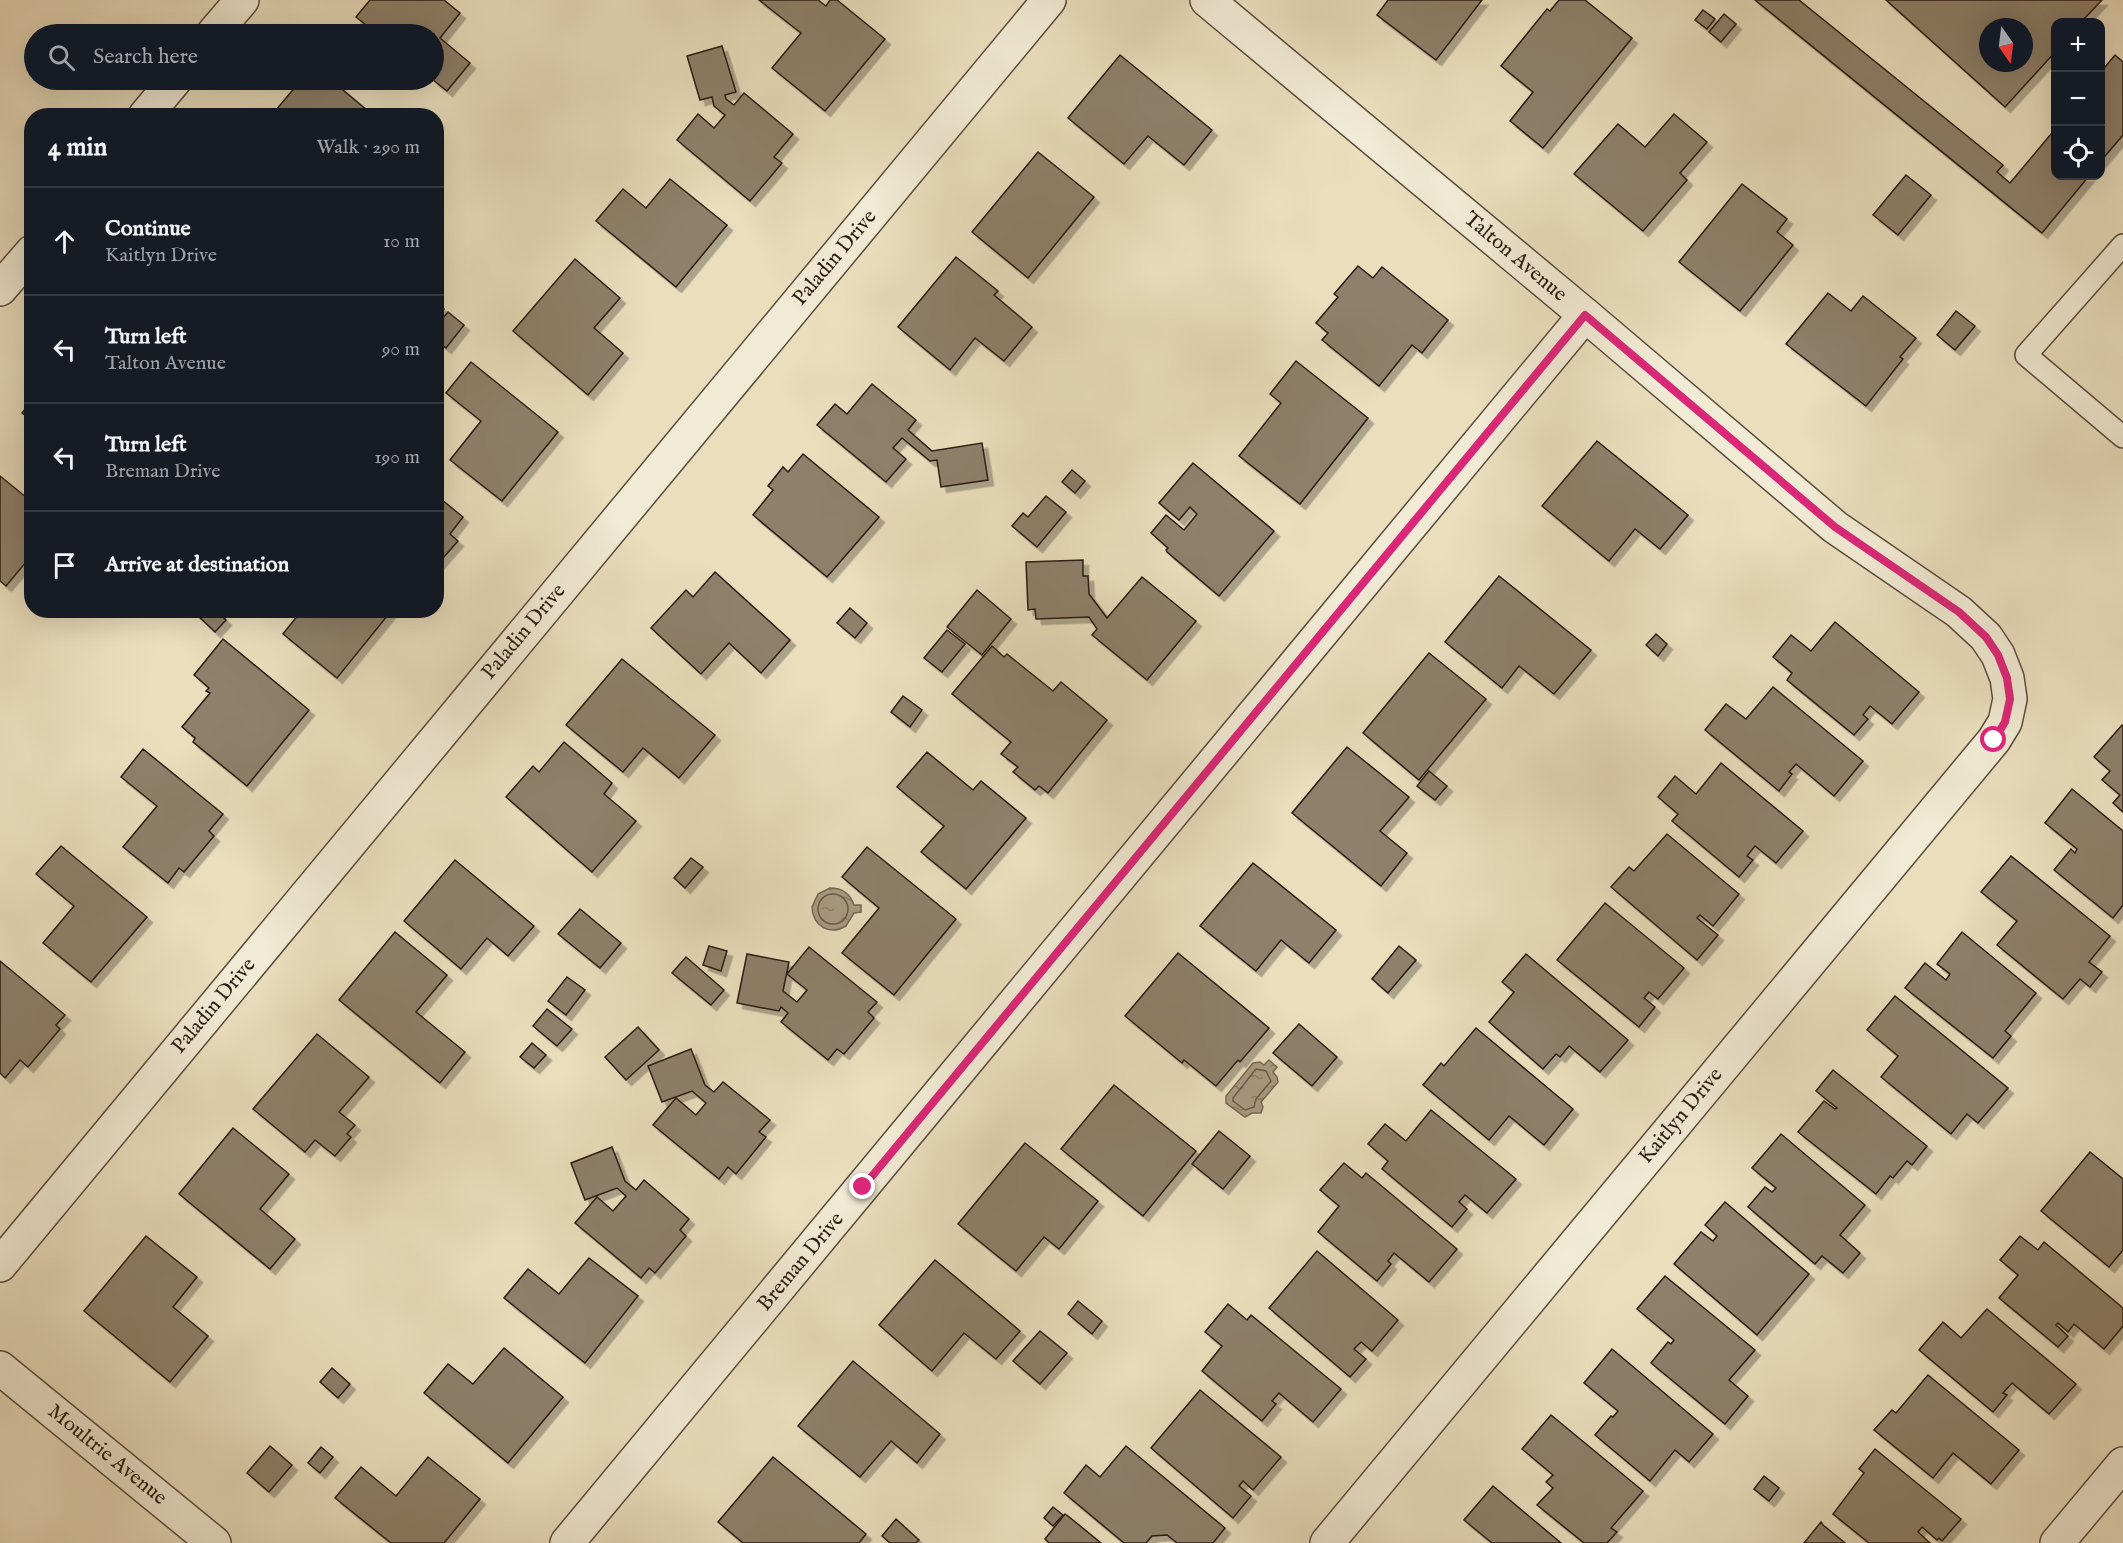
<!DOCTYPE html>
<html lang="en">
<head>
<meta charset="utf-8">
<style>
	body { margin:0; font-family:"IM FELL English",serif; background:#20242c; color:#f1f3f6 }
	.controls { position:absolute; right:18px; top:18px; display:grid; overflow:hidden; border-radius:12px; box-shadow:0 6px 24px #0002 }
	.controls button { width:54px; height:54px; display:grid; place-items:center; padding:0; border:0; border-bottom:2px solid #363941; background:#171b24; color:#f1f3f6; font:30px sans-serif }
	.compass { position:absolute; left:1979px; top:18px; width:54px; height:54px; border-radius:50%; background:#171b24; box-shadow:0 6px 24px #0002; rotate:166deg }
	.stop { position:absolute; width:18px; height:18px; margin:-14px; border:4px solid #db2777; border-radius:50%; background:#fff }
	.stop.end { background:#db2777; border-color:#fff; box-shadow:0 2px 6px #0008 }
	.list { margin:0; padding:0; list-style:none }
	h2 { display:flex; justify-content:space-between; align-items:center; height:78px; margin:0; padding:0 24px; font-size:26px }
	h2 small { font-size:20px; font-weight:400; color:#9ea1a6 }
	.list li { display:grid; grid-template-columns:39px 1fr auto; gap:18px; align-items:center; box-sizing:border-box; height:108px; padding:0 24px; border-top:2px solid #363941 }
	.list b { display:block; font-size:22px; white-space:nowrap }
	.list p { margin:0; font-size:20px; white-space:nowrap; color:#9ea1a6 }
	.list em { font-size:20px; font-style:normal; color:#9ea1a6 }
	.icon { flex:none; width:33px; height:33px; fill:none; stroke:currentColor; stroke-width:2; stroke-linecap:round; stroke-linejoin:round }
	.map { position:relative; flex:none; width:2123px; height:1543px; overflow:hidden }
	.search { position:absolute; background:#171b24; box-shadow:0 6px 24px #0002; left:24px; top:24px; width:420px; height:66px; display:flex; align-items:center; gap:15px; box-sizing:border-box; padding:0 21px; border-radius:33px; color:#9ea1a6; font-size:22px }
	.panel { position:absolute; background:#171b24; box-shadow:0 6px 24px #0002; left:24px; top:108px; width:420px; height:510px; border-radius:24px }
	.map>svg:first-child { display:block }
	.water { fill:url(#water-ripples); stroke:#776756; stroke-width:1.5 }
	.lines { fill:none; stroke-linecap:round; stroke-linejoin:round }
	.shore { stroke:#6a5a4a; stroke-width:1.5 }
	.building { fill:#8e806b; stroke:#2b1a12; stroke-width:1.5; fill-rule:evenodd; filter:url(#shadow) }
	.service-casing { stroke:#5b4b3d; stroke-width:24 }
	.minor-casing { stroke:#5b4b3d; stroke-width:36 }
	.service { stroke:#f1ead4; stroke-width:21 }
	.minor { stroke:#f1ead4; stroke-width:33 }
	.route { stroke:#db2777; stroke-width:8 }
	.labels { text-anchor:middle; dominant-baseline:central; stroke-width:4.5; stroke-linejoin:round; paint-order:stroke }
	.street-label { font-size:21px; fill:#2b1a12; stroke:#f1ead4 }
</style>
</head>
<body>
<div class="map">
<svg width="2123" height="1543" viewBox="0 0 2123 1543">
	<defs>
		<pattern id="water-ripples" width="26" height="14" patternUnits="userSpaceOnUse" patternTransform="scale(1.5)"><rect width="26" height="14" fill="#a99b83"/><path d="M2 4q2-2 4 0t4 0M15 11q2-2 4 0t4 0" fill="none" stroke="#8a7e6a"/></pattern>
		<filter id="shadow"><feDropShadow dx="5.5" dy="5.5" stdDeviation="0" flood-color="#0004"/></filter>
	</defs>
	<rect width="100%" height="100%" fill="#eadebd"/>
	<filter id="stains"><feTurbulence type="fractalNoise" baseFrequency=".00333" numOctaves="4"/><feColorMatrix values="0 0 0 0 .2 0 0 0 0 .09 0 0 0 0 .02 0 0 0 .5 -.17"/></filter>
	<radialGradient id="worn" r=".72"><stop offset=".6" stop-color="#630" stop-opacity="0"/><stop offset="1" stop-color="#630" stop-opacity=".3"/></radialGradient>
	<g class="water">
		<path d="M830,888c12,0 20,5 24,17h7v7l-7,1 -8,13c-17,10 -33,0 -34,-19l6,-13z"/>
		<polygon points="1269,1060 1277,1067 1273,1072 1277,1077 1278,1082 1261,1102 1263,1107 1261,1113 1252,1113 1245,1117 1226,1103 1226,1096 1253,1063 1260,1062 1264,1065"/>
	</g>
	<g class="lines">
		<g class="shore">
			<circle cx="833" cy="909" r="15"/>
			<polygon points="1256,1069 1266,1071 1271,1081 1256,1099 1254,1107 1245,1110 1233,1101 1233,1098"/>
		</g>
	</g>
	<g class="building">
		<polygon points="370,0 444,0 460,13 440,38 470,63 447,91 433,80 434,34 377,34 356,17"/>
		<polygon points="759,0 818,0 826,6 830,0 837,0 885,39 825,111 772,68 801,33"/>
		<polygon points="1388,0 1482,0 1436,60 1377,15"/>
		<polygon points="1559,0 1585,0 1632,38 1543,148 1510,121 1533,92 1501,66 1547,9 1550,11"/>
		<polygon points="1755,0 1799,0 2003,165 1997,172 2010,183 2056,128 2056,176 2089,176 2042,233"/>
		<path d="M1886,0h216l-21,22h-25v29l-51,56zM1988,27h36v36h-36z"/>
		<polygon points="1703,10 1715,19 1707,29 1695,20"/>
		<polygon points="1724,14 1736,24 1721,42 1709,32"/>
		<polygon points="722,46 736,92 725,95 726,99 734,105 744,93 793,134 774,157 782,163 750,201 677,140 698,114 714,128 725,115 714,106 712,97 700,100 687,56"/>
		<polygon points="1120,55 1212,130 1184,165 1148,136 1124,164 1068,118"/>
		<polygon points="2115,55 2123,62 2123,135 2100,162 2100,73"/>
		<polygon points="301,80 331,80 374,116 271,116"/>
		<polygon points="1674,114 1707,142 1680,173 1687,180 1643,231 1574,174 1618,124 1645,147"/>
		<polygon points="1038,152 1094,197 1028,278 972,232"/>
		<polygon points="1906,175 1931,195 1898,235 1873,215"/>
		<polygon points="670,179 727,225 676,287 596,221 623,189 646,208"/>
		<polygon points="1742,184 1787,219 1777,232 1793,245 1740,311 1679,262"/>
		<polygon points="956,257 998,291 994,295 1032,327 1004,361 975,338 950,370 898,327"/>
		<polygon points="575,259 620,298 594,328 623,353 588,395 513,331"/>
		<polygon points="1358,266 1373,278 1382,267 1448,320 1422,353 1412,345 1379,386 1322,340 1328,333 1316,323 1338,297 1334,294"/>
		<polygon points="1828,293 1851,311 1863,296 1916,338 1900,357 1903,359 1866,406 1786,344"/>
		<polygon points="436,303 444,309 436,319"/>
		<polygon points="1956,311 1975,326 1955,350 1937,335"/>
		<polygon points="448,312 464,325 446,348 436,340 436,326"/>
		<polygon points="1296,361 1368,418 1300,504 1239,456 1281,403 1270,394"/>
		<polygon points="471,362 558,432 502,501 450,460 481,421 446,393"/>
		<polygon points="872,384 916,420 908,430 932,451 982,443 988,480 941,487 937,460 930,461 902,438 893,448 906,459 886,482 817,425 835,404 847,414"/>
		<polygon points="32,401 32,421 22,413"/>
		<polygon points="1597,441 1688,515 1660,549 1635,529 1609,561 1542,506"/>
		<polygon points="803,454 879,517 827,577 753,515 773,490 768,486 783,467 788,472"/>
		<polygon points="1193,463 1274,531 1219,596 1167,552 1166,550 1168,548 1151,533 1166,515 1184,530 1197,514 1190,507 1179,520 1159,503"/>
		<polygon points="1072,470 1085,481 1075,493 1062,482"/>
		<polygon points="0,476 32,502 32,555 6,586 0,581"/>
		<polygon points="436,495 463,517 450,534 458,541 436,566"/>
		<polygon points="1046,496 1066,512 1037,547 1012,526 1023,513 1028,517"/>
		<polygon points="1083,560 1083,576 1088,576 1089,594 1107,618 1142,577 1196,621 1147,680 1092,635 1097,629 1089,617 1036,619 1035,609 1028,610 1026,562"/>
		<polygon points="715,572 790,640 761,673 729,643 701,674 651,628 686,590 693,597"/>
		<polygon points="1499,576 1591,650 1554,694 1519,666 1502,688 1445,642"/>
		<polygon points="977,590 1011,619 982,655 947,627"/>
		<polygon points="850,608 867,623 855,638 837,623"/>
		<polygon points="196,610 216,610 226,620 215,632 194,612"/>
		<polygon points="302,610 392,610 337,678 283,634"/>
		<polygon points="1835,622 1919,692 1892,724 1870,706 1863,715 1868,719 1854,735 1787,680 1792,673 1773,657 1791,635 1811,651"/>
		<polygon points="947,630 965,644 942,672 924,658"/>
		<polygon points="1656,634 1667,644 1658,656 1646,645"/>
		<polygon points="223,639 309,710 247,786 193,742 195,738 182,727 210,693 206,691 209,688 194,675"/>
		<polygon points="992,646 1004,657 1007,654 1053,691 1061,682 1107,720 1048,793 1039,786 1035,790 1013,772 1018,767 1001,754 1011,742 952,694"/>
		<polygon points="1429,653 1486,699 1419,780 1363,733"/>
		<polygon points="622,659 715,735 679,778 643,748 623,772 566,725"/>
		<polygon points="1773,687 1863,761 1834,796 1796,764 1789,772 1792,774 1779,791 1705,730 1726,704 1746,719"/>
		<polygon points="903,696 922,710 910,727 891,712"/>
		<polygon points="2122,725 2123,726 2123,812 2113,803 2120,795 2102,780 2110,771 2094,757"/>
		<polygon points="564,742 612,783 604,794 636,821 592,872 506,797 533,766 539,772"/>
		<polygon points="1347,747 1409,797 1380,831 1407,853 1381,886 1292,813"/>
		<polygon points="143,749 223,814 209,831 214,836 184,872 179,868 168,883 123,847 157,806 121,777"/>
		<polygon points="927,752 973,790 981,781 1026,818 966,889 921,852 944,826 897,787"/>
		<polygon points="1721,763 1803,831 1776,863 1755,846 1747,856 1753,860 1739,877 1672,821 1678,814 1658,797 1675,776 1696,794"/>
		<polygon points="1429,771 1447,786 1435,800 1417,786"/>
		<polygon points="2072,789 2123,831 2123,905 2113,918 2054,870 2071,849 2075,853 2077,849 2045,823"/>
		<polygon points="1667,834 1739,894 1713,926 1700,915 1697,918 1718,935 1697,960 1611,887 1629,867 1634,871"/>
		<polygon points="61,846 147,917 91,982 43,943 74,906 36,874"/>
		<polygon points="867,847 956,919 894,995 842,953 879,908 842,877"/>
		<polygon points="2011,856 2110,936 2089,962 2102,972 2090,987 2080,979 2063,999 1997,945 2017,921 1981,892"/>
		<polygon points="691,858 703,867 685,888 674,878"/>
		<polygon points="455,860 534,926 508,956 487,938 461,969 404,921"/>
		<polygon points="1253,863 1336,930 1309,963 1281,940 1256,971 1200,926"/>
		<polygon points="1605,903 1684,968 1658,999 1649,992 1644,998 1655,1007 1639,1027 1557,960"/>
		<polygon points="580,909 621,943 600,968 558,934"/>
		<polygon points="395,932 447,975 416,1012 465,1052 440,1083 339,1000"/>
		<polygon points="1962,932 2036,993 2005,1031 2011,1036 1993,1058 1905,988 1925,963 1946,980 1950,974 1937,964"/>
		<polygon points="709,946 727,951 721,971 703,965"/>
		<polygon points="1399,946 1416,960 1388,993 1372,979"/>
		<polygon points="809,947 877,1002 868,1012 874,1018 844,1054 837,1049 828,1060 781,1022 788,1013 781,1007 779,1011 737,1003 747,954 789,962 783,991 797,1002 807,990 787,974"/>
		<polygon points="1178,953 1269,1028 1240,1062 1238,1060 1216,1086 1184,1060 1182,1063 1125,1016"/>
		<polygon points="1526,954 1628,1040 1600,1072 1569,1046 1560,1057 1556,1054 1543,1069 1489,1022 1514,992 1502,982"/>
		<polygon points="686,957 724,990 711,1005 672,973"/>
		<polygon points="0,961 65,1015 56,1025 60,1029 28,1067 20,1060 5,1078 0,1073"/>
		<polygon points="567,977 585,990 566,1015 548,1001"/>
		<polygon points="1895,996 2008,1088 1978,1123 1967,1114 1951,1134 1881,1077 1898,1056 1867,1030"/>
		<polygon points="547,1009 572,1029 557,1046 533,1026"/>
		<polygon points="1299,1024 1337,1057 1312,1086 1273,1053"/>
		<polygon points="638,1027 659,1050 626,1080 605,1057"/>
		<polygon points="1476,1028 1573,1109 1544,1145 1509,1116 1489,1140 1423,1085 1441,1063 1444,1066"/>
		<polygon points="317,1034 369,1077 339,1112 355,1125 347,1134 351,1137 335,1156 315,1140 305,1152 253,1109"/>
		<polygon points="532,1043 546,1055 534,1068 520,1057"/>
		<polygon points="691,1049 705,1085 714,1092 723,1082 770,1120 759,1132 766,1137 736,1174 728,1167 719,1179 653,1125 676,1098 696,1115 706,1103 692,1091 662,1102 648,1066"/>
		<polygon points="1833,1070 1927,1146 1912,1165 1907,1161 1893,1178 1890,1176 1876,1194 1798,1132 1824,1101 1835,1109 1837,1108 1816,1091"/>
		<polygon points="1114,1085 1196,1151 1143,1216 1061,1149"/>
		<polygon points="1431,1110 1516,1179 1487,1213 1465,1195 1459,1202 1467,1209 1452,1227 1382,1169 1388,1161 1368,1144 1385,1124 1406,1141"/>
		<polygon points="233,1128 289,1174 260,1209 295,1239 270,1269 179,1194"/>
		<polygon points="1219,1131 1250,1156 1223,1189 1192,1164"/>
		<polygon points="1781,1134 1865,1205 1840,1235 1860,1253 1843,1273 1822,1256 1815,1264 1748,1207 1765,1187 1772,1192 1776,1188 1752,1168"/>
		<polygon points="1025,1143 1098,1201 1059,1249 1044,1237 1016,1271 958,1224"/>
		<polygon points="612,1147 625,1181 636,1190 644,1180 689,1219 680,1230 686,1236 655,1273 649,1268 641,1278 575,1223 597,1197 613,1211 626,1196 617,1188 585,1200 571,1163"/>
		<polygon points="2090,1152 2123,1179 2123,1250 2109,1267 2041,1211"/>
		<polygon points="1344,1163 1362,1178 1366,1173 1457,1249 1429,1282 1394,1253 1388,1261 1391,1264 1377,1281 1318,1232 1339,1206 1320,1190"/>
		<polygon points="1725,1202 1809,1274 1757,1335 1674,1264 1701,1232 1713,1241 1717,1236 1705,1225"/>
		<polygon points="146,1236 197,1277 173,1307 208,1336 170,1382 84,1311"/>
		<polygon points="2020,1236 2038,1250 2044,1242 2123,1308 2123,1326 2104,1349 2074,1324 2068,1332 2058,1323 2056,1325 2068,1336 2058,1347 1999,1298 2018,1275 2000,1260"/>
		<polygon points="1317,1251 1398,1320 1372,1351 1361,1342 1354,1349 1366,1359 1350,1377 1269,1308"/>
		<polygon points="589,1258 638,1296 585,1363 504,1298 528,1269 559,1294"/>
		<polygon points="935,1260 1020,1331 996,1359 964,1333 932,1371 879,1325"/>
		<polygon points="1665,1276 1755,1350 1729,1380 1748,1396 1725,1424 1651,1363 1668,1342 1671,1344 1674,1340 1637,1309"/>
		<polygon points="1078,1301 1102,1321 1092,1334 1068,1314"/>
		<polygon points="1228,1304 1247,1320 1251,1315 1341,1389 1313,1422 1279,1393 1272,1401 1276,1404 1262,1421 1202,1371 1222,1346 1205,1332"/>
		<polygon points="1987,1309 2076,1384 2049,1414 2012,1383 2003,1393 2007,1395 1993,1412 1919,1350 1943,1322 1961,1338"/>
		<polygon points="1040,1331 1067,1353 1040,1384 1013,1361"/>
		<polygon points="504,1348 563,1397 508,1463 424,1393 448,1364 473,1384"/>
		<polygon points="1612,1349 1713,1434 1689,1462 1675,1450 1650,1481 1595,1435 1611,1416 1613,1417 1618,1411 1584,1383"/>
		<polygon points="853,1361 940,1434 917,1463 891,1441 860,1477 798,1426"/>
		<polygon points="332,1368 350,1384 338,1398 320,1382"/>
		<polygon points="1928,1375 2019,1450 1991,1484 1953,1453 1933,1478 1874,1430 1892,1410 1896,1413"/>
		<polygon points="1200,1390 1281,1457 1253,1490 1243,1481 1239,1486 1251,1496 1233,1518 1151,1448"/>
		<polygon points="1551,1415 1643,1491 1611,1528 1617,1532 1607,1543 1584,1543 1537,1505 1553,1488 1546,1482 1553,1475 1522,1449"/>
		<polygon points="270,1446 292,1465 269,1492 247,1473"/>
		<polygon points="1126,1446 1225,1528 1213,1543 1177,1543 1167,1535 1152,1536 1146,1543 1124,1543 1064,1493 1086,1465 1100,1477"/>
		<polygon points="321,1447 333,1457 320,1473 308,1463"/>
		<polygon points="1875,1449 1961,1519 1942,1541 1939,1538 1937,1540 1922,1527 1918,1532 1930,1543 1869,1543 1833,1514 1864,1473 1859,1469"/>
		<polygon points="428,1457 480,1499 444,1543 391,1543 335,1498 361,1467 396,1496"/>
		<polygon points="773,1457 866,1534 859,1543 743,1543 718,1522"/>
		<polygon points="1764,1476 1779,1488 1769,1501 1754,1489"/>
		<polygon points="1493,1486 1561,1543 1492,1543 1464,1520"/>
		<polygon points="1053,1507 1063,1515 1053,1526 1044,1518"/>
		<polygon points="1065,1514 1068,1516 1101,1543 1049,1543 1045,1539"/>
		<polygon points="896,1519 919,1540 916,1543 890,1543 882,1536"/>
		<polygon points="1821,1522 1823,1525 1845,1543 1804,1543"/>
	</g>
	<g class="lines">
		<defs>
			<polyline id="service" points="2123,245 2026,355 2123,437"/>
			<g id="minor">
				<polyline points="1207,0 1590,319 1835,527 1959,612 1986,637 1998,655 2007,678 2010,699 2005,722 1994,740 1327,1543"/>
				<polyline points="213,34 242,0"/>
				<polyline points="145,116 175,80"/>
				<polyline points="0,289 32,252"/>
				<polyline points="0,1265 1049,0"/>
				<polyline points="0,1368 214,1543"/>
				<polyline points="567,1543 1585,315"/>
				<polyline points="2057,1543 2123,1464"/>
			</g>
		</defs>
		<use href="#service" class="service-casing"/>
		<use href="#minor" class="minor-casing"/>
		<use href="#service" class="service"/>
		<use href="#minor" class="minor"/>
	</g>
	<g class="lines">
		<polyline class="route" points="863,1187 1585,315 1835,527 1959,612 1986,637 1998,655 2007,678 2010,699 2005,722 1994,740"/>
	</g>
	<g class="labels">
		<g class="street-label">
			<text transform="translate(1515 257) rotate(40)">Talton Avenue</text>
			<text transform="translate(835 258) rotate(-50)">Paladin Drive</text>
			<text transform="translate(524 632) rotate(-50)">Paladin Drive</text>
			<text transform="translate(214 1006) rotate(-50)">Paladin Drive</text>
			<text transform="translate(1681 1116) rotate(-50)">Kaitlyn Drive</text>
			<text transform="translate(801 1262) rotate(-50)">Breman Drive</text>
			<text transform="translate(107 1455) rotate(39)">Moultrie Avenue</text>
		</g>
	</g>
	<rect width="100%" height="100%" filter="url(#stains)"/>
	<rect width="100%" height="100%" fill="url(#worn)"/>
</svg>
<div class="controls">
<button>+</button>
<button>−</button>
<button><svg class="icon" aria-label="locate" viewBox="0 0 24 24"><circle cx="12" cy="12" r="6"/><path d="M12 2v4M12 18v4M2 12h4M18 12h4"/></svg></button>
</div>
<svg class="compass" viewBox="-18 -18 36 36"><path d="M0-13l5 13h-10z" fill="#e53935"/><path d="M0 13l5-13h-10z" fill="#9ea1a6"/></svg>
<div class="stop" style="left:1994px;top:740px"></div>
<div class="stop end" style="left:863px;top:1187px"></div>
<div class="search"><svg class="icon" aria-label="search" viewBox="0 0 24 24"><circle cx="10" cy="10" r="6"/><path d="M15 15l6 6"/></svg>Search here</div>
<section class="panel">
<h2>4 min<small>Walk · 290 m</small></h2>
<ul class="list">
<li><svg class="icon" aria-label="ahead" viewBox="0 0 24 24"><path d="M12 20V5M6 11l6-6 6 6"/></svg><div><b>Continue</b><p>Kaitlyn Drive</p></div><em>10 m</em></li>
<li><svg class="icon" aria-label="left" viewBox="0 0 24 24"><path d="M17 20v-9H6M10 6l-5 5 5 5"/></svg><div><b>Turn left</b><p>Talton Avenue</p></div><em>90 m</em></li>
<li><svg class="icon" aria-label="left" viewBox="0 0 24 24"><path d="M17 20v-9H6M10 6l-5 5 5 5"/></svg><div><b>Turn left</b><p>Breman Drive</p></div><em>190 m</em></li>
<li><svg class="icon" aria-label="arrive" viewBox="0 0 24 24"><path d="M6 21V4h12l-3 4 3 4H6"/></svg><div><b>Arrive at destination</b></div></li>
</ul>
</section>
</div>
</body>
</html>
